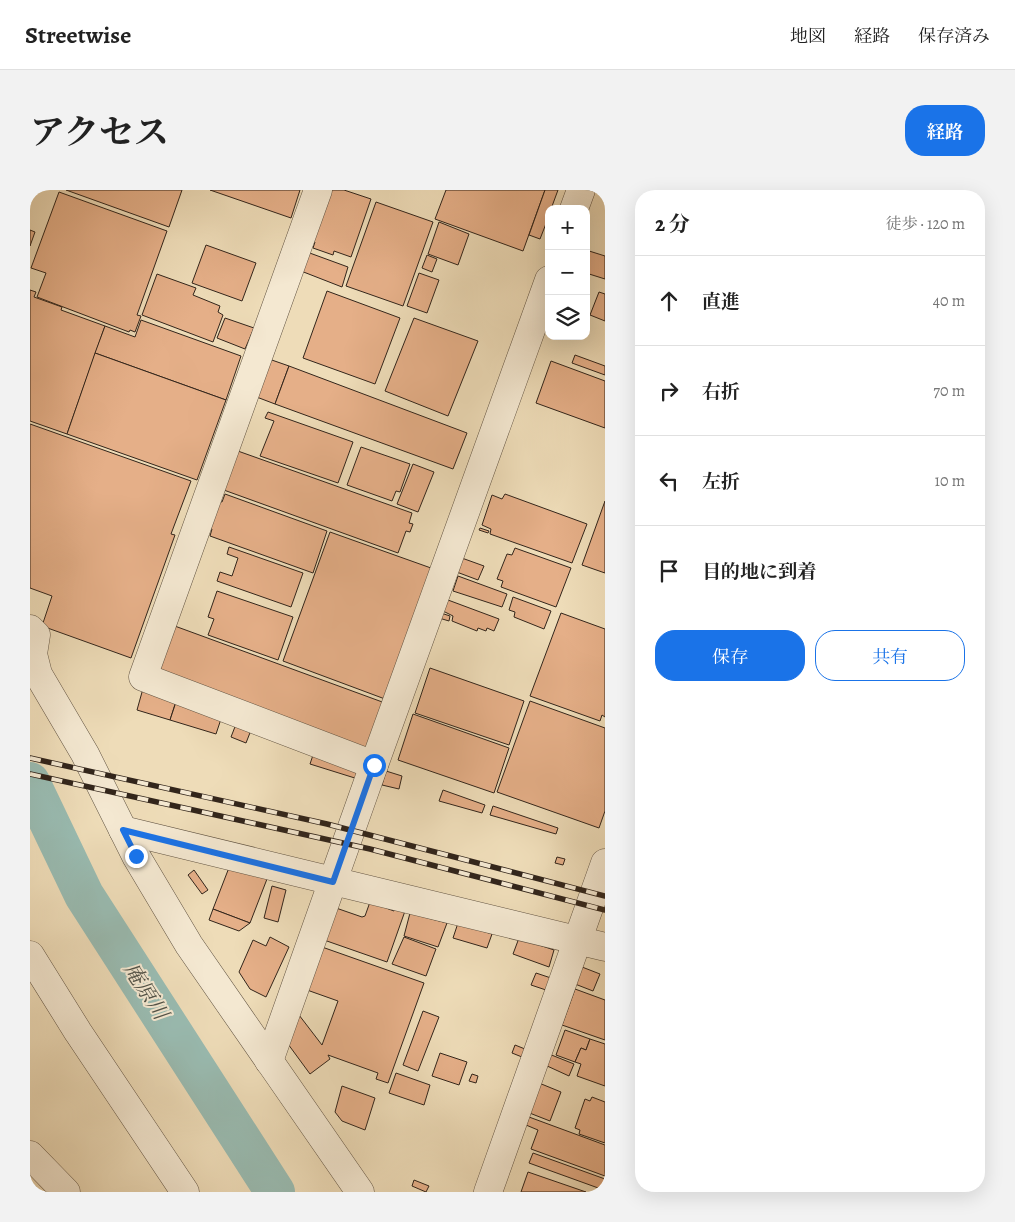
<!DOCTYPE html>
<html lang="ja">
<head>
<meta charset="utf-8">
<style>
	body { margin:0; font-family:Alegreya,"Noto Serif JP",serif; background:#f2f2f2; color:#222 }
	.controls { position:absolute; right:15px; top:15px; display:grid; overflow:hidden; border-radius:10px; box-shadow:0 5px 20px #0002 }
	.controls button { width:45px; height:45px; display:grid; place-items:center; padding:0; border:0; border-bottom:1px solid #e0e0e0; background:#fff; color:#222; font:25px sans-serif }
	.stop { position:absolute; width:15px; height:15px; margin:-11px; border:4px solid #1a73e8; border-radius:50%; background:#fff }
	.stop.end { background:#1a73e8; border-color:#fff; box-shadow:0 1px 5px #0008 }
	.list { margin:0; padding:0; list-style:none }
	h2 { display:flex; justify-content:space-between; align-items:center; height:65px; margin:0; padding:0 20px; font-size:21px }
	h2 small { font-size:16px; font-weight:400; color:#767676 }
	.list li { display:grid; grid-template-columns:32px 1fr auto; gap:15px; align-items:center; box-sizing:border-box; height:90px; padding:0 20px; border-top:1px solid #e0e0e0 }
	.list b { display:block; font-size:19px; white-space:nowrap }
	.list em { font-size:16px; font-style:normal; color:#767676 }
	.actions { display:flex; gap:10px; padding:15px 20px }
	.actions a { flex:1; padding:11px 0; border:1px solid #1a73e8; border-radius:20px; text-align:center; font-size:18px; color:#1a73e8 }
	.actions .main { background:#1a73e8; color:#fff }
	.icon { flex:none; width:28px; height:28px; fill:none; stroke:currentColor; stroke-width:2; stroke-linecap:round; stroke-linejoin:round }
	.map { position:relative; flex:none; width:575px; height:1002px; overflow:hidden; border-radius:20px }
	header { display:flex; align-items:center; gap:30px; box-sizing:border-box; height:70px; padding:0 25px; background:#fff; border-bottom:1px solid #e0e0e0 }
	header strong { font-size:24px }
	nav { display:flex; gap:28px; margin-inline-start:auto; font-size:18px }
	.intro { display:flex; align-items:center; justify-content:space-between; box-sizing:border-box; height:120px; padding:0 30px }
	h1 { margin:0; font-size:35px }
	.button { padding:12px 22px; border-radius:20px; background:#1a73e8; color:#fff; font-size:18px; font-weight:700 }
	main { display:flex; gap:30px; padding:0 30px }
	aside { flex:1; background:#fff; border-radius:20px; box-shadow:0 5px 20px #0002 }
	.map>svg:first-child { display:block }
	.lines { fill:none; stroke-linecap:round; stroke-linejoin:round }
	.river { stroke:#99bbb1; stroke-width:40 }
	.building { fill:#e5af88; stroke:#32251b }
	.minor-casing { stroke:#615342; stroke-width:29 }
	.minor { stroke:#f4e8d1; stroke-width:28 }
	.rail-casing { stroke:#32251b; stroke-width:5.5 }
	.rail { stroke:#f4e8d1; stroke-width:4; stroke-dasharray:11; stroke-linecap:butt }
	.route { stroke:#1a73e8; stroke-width:6 }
	.labels { text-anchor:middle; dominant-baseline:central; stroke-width:4; stroke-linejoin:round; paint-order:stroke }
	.water-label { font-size:21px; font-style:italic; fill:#515248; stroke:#f4e8d1 }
</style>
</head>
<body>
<header>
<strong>Streetwise</strong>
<nav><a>地図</a><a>経路</a><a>保存済み</a></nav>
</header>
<div class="intro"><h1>アクセス</h1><a class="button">経路</a></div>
<main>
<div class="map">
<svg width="575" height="1002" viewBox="0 0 575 1002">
	<rect width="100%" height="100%" fill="#eedcb8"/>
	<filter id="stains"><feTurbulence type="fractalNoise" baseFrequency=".004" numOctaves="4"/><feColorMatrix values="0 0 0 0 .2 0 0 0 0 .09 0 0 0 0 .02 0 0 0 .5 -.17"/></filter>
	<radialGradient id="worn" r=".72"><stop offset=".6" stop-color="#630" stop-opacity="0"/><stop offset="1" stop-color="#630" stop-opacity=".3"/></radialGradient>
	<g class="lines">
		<polyline class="river" points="0,592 54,705 245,1002"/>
	</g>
	<g class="building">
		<polygon points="36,0 152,0 139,37"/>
		<polygon points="180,0 270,0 261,28"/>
		<polygon points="300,0 314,0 341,9 321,67 304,61 303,65 283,58 285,52 282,51"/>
		<polygon points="416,0 515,0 493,61 405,29"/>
		<polygon points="515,0 528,0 521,19 519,19 519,26 510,49 499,45"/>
		<polygon points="29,2 137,41 107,125 111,126 105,142 100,140 99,142 7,107 16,83 1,78"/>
		<polygon points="346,12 403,32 373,116 316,96"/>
		<polygon points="409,32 439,44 428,75 398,64"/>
		<polygon points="0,40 5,42 0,56"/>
		<polygon points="176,55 226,73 212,111 162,93"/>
		<polygon points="556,60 575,66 575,89 556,83"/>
		<polygon points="277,62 318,77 312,97 271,81"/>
		<polygon points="397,65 407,69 402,82 392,78"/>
		<polygon points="389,83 409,90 397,123 377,116"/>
		<polygon points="127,84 166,98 163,105 190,116 188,122 193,125 183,152 112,125"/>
		<polygon points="0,100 6,102 4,107 32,117 31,120 75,136 37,244 0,231"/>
		<polygon points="297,101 370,128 345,194 273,168"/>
		<polygon points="569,102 575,104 575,131 560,125"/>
		<polygon points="195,128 224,138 215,159 187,148"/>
		<polygon points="384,128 448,151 418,226 355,201"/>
		<polygon points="111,130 211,166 196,210 65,163 75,136 105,147"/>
		<polygon points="65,163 196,210 167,290 37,244"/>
		<polygon points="545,165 575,176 575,185 542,173"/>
		<polygon points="236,168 259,176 245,214 224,206"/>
		<polygon points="521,171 575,191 575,238 506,213"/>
		<polygon points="259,176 437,243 423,279 245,214"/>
		<polygon points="238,222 323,252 308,293 230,266 244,231 235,228"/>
		<polygon points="0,234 161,291 141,344 145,345 101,468 12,436 22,406 0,398"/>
		<polygon points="331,257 380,274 370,302 366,301 362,311 317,295"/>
		<polygon points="205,260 382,323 379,333 383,334 380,342 376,341 368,363 191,299"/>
		<polygon points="383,274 404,282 388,322 367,314"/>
		<polygon points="195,304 297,341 283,383 180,346 182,339 178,337 187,311 192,312"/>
		<polygon points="475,304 557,334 542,373 460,344 461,339 452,335 462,305 472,309"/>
		<polygon points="575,311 575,383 552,375"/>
		<polygon points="450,338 459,341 458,343 449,340"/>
		<polygon points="300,342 401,378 355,509 253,471"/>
		<polygon points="199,357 273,383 261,417 187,391 190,382 202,386 208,368 197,364"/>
		<polygon points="485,358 541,378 526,417 471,397 473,391 467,389 477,364 482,365"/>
		<polygon points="429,367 454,376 448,390 424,381"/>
		<polygon points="428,386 477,404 472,417 423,401"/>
		<polygon points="187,401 263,427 248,470 178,445 184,429 178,427"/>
		<polygon points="483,407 521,421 514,439 484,427 485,422 479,420"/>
		<polygon points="418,410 469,429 464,441 457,438 456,441 448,438 447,441 422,431 423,426 413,421"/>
		<polygon points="411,423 420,426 419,431 409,428"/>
		<polygon points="531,423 575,439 575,527 572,525 570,531 500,506"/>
		<polygon points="142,435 355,513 338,561 126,482"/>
		<polygon points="400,478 494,511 479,555 385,523"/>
		<polygon points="114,495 147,508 140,530 107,520"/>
		<polygon points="148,506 194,520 186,544 140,530"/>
		<polygon points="500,511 575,538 575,621 569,638 467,602"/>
		<polygon points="383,524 479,558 464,603 368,570"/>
		<polygon points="208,529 223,535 216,553 201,547"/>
		<polygon points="286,556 333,573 328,589 280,574"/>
		<polygon points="356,581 372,586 369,599 352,595"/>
		<polygon points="413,600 455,615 452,623 409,611"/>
		<polygon points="463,616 528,638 526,644 460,625"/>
		<polygon points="527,667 535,669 533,675 525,673"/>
		<polygon points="200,675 237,689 220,733 183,719"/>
		<polygon points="164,680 178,700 172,704 158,685"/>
		<polygon points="242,696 256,700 248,732 234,728"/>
		<polygon points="340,712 357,716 356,718 364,721 365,718 375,721 357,772 294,750 306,718 332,727 335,726"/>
		<polygon points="183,719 220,733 209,741 179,730"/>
		<polygon points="380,723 417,733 408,757 374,746"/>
		<polygon points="428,733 462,744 457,758 423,748"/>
		<polygon points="240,747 259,757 236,807 220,799 209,782 223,750 236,756"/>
		<polygon points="374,747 406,759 396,786 362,774"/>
		<polygon points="489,748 524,760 519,777 483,764"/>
		<polygon points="292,757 394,793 358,893 346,889 348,883 298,865 300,869 280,884 258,854 269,825 292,855 308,811 277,800"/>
		<polygon points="552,777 570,784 563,801 545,794"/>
		<polygon points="506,783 521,788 516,800 501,795"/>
		<polygon points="545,799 575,810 575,850 532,835"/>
		<polygon points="393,821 409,827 388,881 373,875"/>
		<polygon points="535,840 560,849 556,860 551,858 545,872 526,865"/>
		<polygon points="560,849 575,854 575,896 547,886 551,874 545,872 551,858 556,860"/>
		<polygon points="485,855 495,859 492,867 482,863"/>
		<polygon points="410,863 437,872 429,895 402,886"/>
		<polygon points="519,864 544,874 539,886 515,875"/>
		<polygon points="366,883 400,895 394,915 359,903"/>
		<polygon points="442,884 448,886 446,893 439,891"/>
		<polygon points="509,893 531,902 520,931 497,922"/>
		<polygon points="312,896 345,908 335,940 312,931 305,922"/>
		<polygon points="562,907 575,912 575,953 549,944 550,940 545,938 555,909 560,911"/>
		<polygon points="499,927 575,955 575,986 501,959 508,940 496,935"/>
		<polygon points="503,963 575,989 571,999 499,973"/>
		<polygon points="498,982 556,1002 491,1002"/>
		<polygon points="384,990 399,996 396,1002 382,996"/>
	</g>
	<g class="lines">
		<defs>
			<g id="minor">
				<polyline points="288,0 113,487 344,575 519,90"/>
				<polyline points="544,19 551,0"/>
				<polyline points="0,439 6,445 3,464 8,484 55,564 106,666 159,755 330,1002"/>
				<polyline points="93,640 575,757"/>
				<polyline points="0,765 48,842 155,1002"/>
				<polyline points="239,871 344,575"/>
				<polyline points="0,965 36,1002"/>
				<polyline points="458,1002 575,673"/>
			</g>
		</defs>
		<use href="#minor" class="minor-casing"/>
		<use href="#minor" class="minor"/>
		<defs>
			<g id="rail">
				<polyline points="0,568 297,634 575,706"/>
				<polyline points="0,584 340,659 575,720"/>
			</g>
		</defs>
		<use href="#rail" class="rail-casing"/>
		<use href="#rail" class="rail"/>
	</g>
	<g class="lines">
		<polyline class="route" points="106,666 93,640 303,692 344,575"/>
	</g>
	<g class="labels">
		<g class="water-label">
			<text transform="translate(116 801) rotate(57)">庵原川</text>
		</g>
	</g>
	<rect width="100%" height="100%" filter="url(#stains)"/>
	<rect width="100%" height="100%" fill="url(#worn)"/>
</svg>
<div class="controls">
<button>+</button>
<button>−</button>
<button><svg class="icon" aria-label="layers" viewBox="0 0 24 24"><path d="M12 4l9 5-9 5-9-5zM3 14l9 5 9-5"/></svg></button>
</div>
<div class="stop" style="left:344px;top:575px"></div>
<div class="stop end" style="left:106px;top:666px"></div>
</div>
<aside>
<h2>2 分<small>徒歩 · 120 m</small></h2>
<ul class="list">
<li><svg class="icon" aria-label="ahead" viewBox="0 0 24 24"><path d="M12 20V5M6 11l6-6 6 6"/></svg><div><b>直進</b></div><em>40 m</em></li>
<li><svg class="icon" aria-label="right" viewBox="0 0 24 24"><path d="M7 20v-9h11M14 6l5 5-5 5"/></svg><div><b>右折</b></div><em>70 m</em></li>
<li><svg class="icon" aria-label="left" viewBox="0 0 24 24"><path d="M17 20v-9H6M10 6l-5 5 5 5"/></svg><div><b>左折</b></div><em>10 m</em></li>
<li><svg class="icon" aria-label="arrive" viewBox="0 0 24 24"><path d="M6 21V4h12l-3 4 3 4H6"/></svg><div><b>目的地に到着</b></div></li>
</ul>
<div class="actions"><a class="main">保存</a><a>共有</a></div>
</aside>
</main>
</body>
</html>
